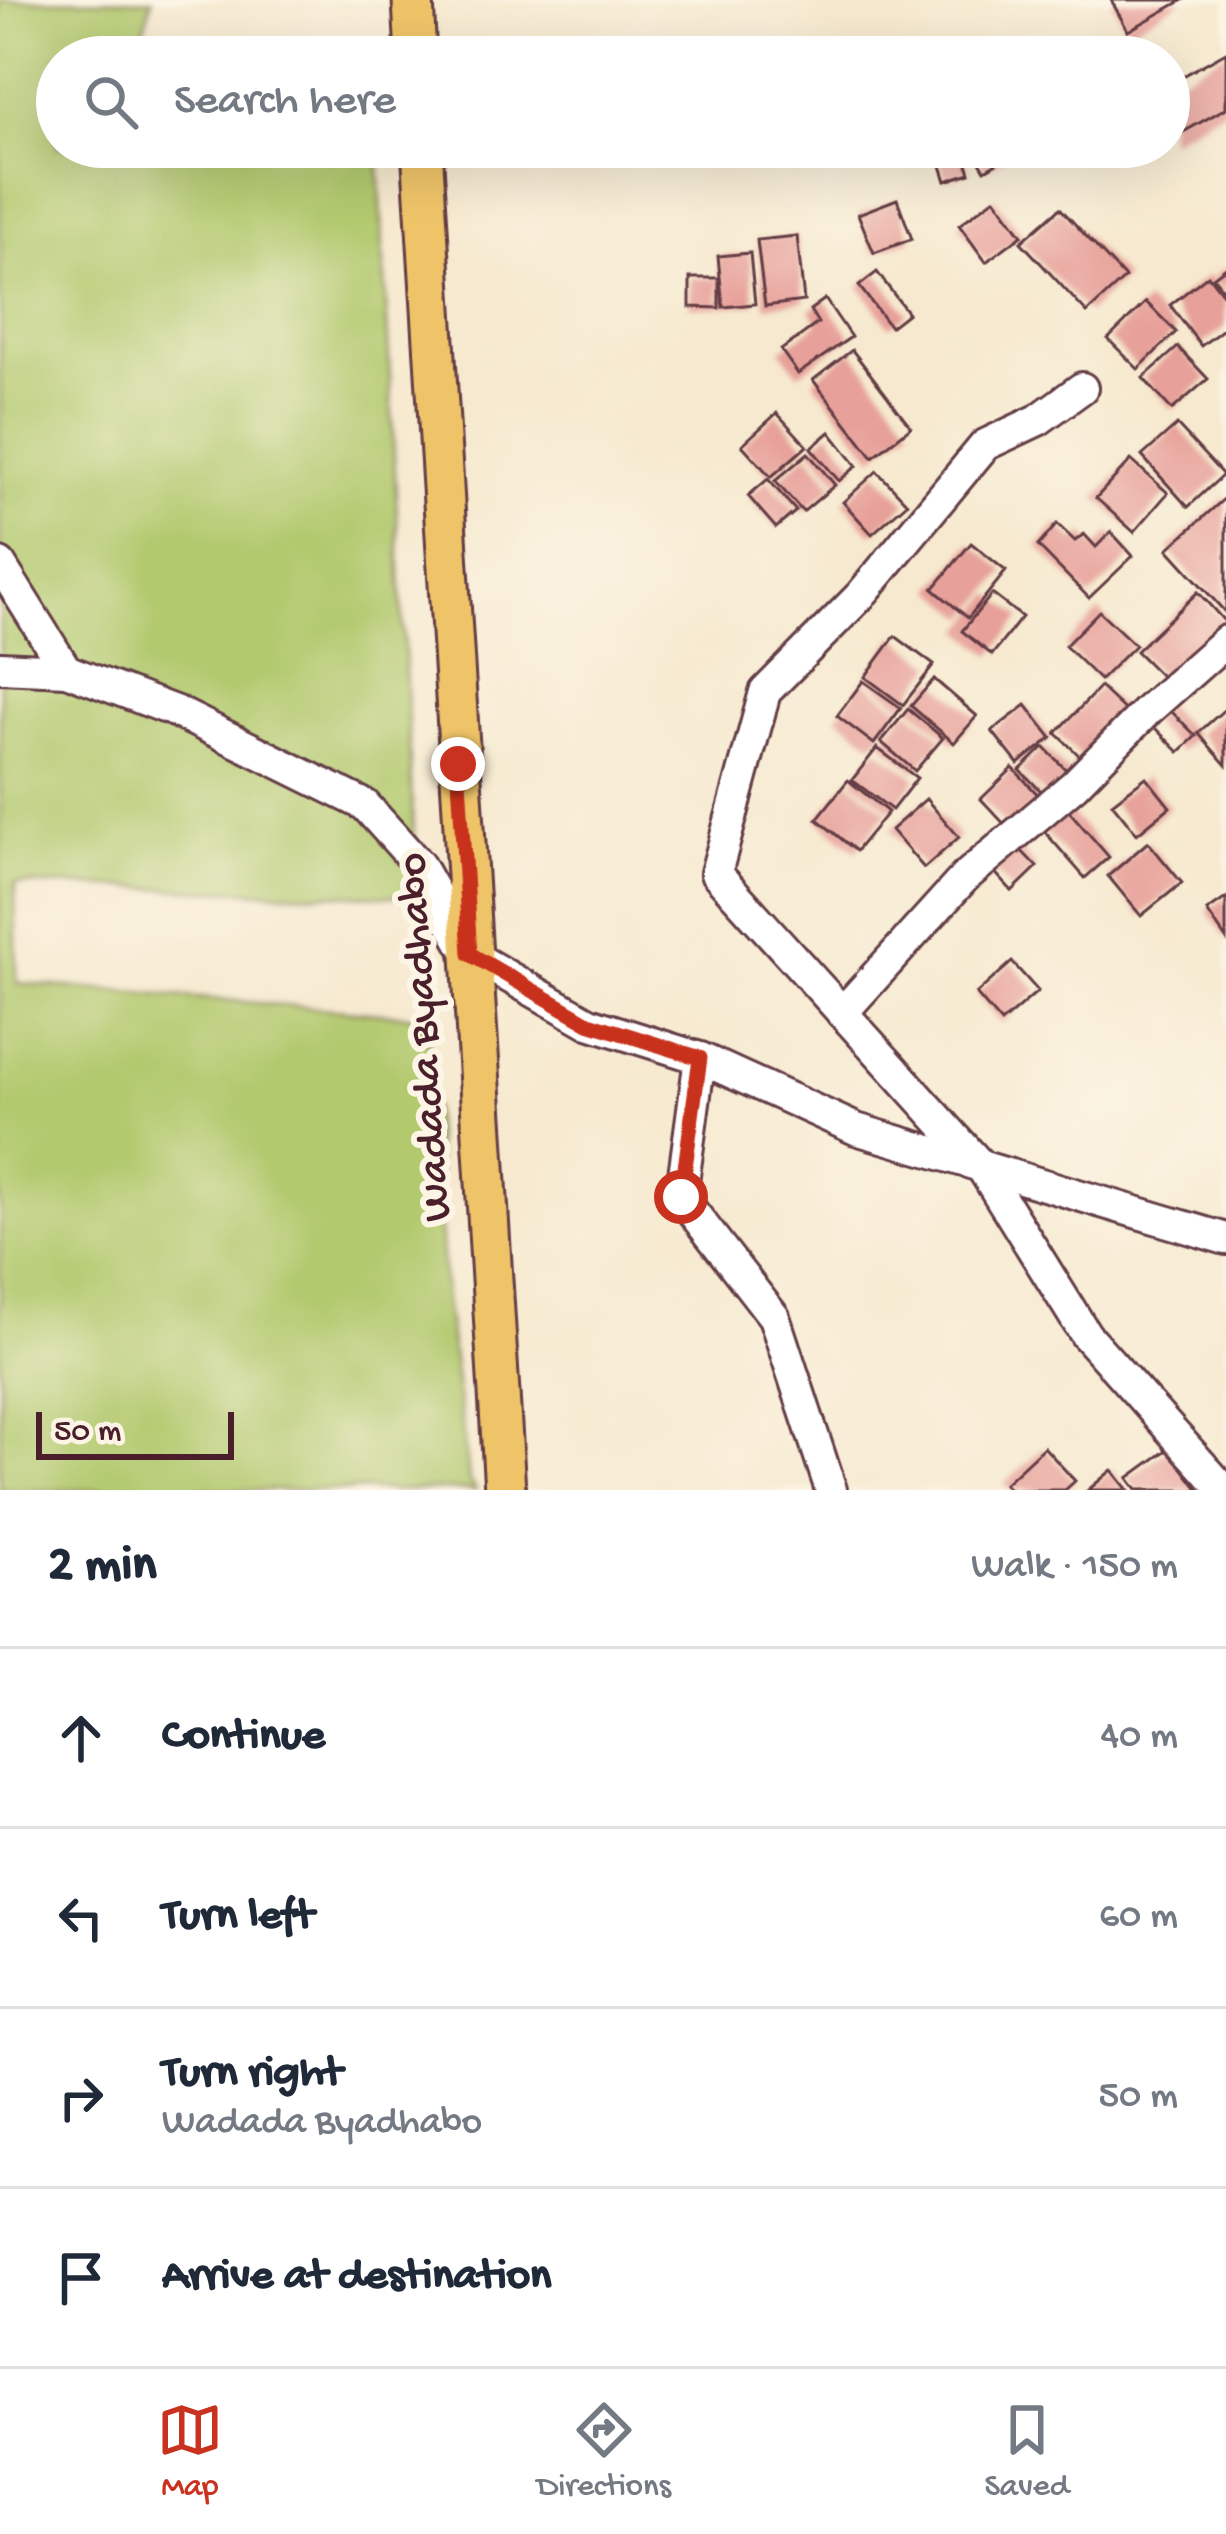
<!DOCTYPE html>
<html lang="en">
<head>
<meta charset="utf-8">
<style>
	body { margin:0; font-family:"Gochi Hand",sans-serif; background:#f6f6f7; color:#1f2937 }
	.scale { position:absolute; left:36px; bottom:30px; width:198px; box-sizing:border-box; padding-left:12px; border:6px solid #4a1f2b; border-top:0; font-size:33px; line-height:42px; white-space:nowrap; color:#4a1f2b; -webkit-text-stroke:9px #fcf5e5; paint-order:stroke }
	.stop { position:absolute; width:36px; height:36px; margin:-27px; border:9px solid #c8321e; border-radius:50%; background:#fff }
	.stop.end { background:#c8321e; border-color:#fff; box-shadow:0 3px 12px #0008 }
	.list { margin:0; padding:0; list-style:none }
	h2 { display:flex; justify-content:space-between; align-items:center; height:156px; margin:0; padding:0 48px; font-size:51px }
	h2 small { font-size:39px; font-weight:400; color:#747a83 }
	.list li { display:grid; grid-template-columns:78px 1fr auto; gap:36px; align-items:center; box-sizing:border-box; height:180px; padding:0 48px; border-top:3px solid #e0e1e3 }
	.list b { display:block; font-size:45px; white-space:nowrap }
	.list p { margin:0; font-size:39px; white-space:nowrap; color:#747a83 }
	.list em { font-size:39px; font-style:normal; color:#747a83 }
	.icon { flex:none; width:66px; height:66px; fill:none; stroke:currentColor; stroke-width:2; stroke-linecap:round; stroke-linejoin:round }
	.map { position:relative; flex:none; width:1226px; height:1490px; overflow:hidden }
	.search { position:absolute; background:#fff; box-shadow:0 12px 48px #0002; left:36px; right:36px; top:36px; height:132px; display:flex; align-items:center; gap:30px; box-sizing:border-box; padding:0 42px; border-radius:66px; color:#747a83; font-size:45px }
	.sheet { height:876px; background:#fff }
	nav { display:flex; justify-content:space-around; align-items:center; box-sizing:border-box; height:168px; border-top:3px solid #e0e1e3; background:#fff; font-size:33px; color:#747a83 }
	nav a { display:grid; justify-items:center; gap:6px }
	nav .on { color:#c8321e }
	.map>svg:first-child { display:block }
	.green { fill:#b2c96e; stroke:#7e744c; stroke-width:3 }
	.building { fill:#e7a09a }
	.lines { fill:none; stroke-linecap:round; stroke-linejoin:round }
	.minor-casing { stroke:#643d44; stroke-width:36 }
	.major-casing { stroke:#643d44; stroke-width:45 }
	.minor { stroke:#fff; stroke-width:30 }
	.major { stroke:#efc469; stroke-width:39 }
	.route { stroke:#c8321e; stroke-width:15 }
	.labels { text-anchor:middle; dominant-baseline:central; stroke-width:12; stroke-linejoin:round; paint-order:stroke }
	.street-label { font-size:45px; fill:#4a1f2b; stroke:#fcf5e5 }
</style>
</head>
<body>
<div class="map">
<svg width="1226" height="1490" viewBox="0 0 1226 1490">
	<rect width="100%" height="100%" fill="#fcf5e5"/>
	<filter id="ink" filterUnits="userSpaceOnUse"><feTurbulence type="fractalNoise" baseFrequency=".00833" numOctaves="2"/><feDisplacementMap in="SourceGraphic" scale="24" xChannelSelector="R" yChannelSelector="G"/><feConvolveMatrix kernelMatrix="1 2 1 2 8 2 1 2 1" color-interpolation-filters="sRGB"/></filter>
	<filter id="wash" filterUnits="userSpaceOnUse"><feTurbulence type="fractalNoise" baseFrequency=".004" numOctaves="4" result="noise"/><feDisplacementMap in="SourceGraphic" scale="48" xChannelSelector="R" yChannelSelector="G"/><feGaussianBlur stdDeviation="2.7" result="paint"/><feColorMatrix in="noise" values="0 0 0 0 0 0 0 0 0 0 0 0 0 0 0 0 0 1.4 0 .05"/><feComposite in="paint" operator="in"/></filter>
	<g filter="url(#wash)">
		<rect width="100%" height="100%" fill="#f6e9cf"/>
		<polygon class="green" points="0,0 152,0 136,57 57,57 57,147 329,150 378,147 417,897 15,884 17,983 427,1017 445,1301 469,1480 476,1490 0,1490"/>
		<g id="blocks">
			<g class="building">
				<polygon points="1111,0 1183,0 1128,31"/>
				<polygon points="1226,52 1226,108 1169,140 1169,84"/>
				<polygon points="935,147 962,147 970,173 946,181"/>
				<polygon points="971,147 1000,147 1007,157 985,170"/>
				<polygon points="995,198 1022,235 986,262 959,225"/>
				<polygon points="897,199 912,239 874,253 858,214"/>
				<polygon points="1060,208 1125,278 1087,313 1021,242"/>
				<polygon points="797,236 804,301 765,306 757,240"/>
				<polygon points="750,253 755,304 723,307 718,256"/>
				<polygon points="1226,267 1226,293 1213,277"/>
				<polygon points="877,272 908,313 890,327 859,286"/>
				<polygon points="1208,275 1226,298 1226,327 1201,346 1170,305"/>
				<polygon points="690,278 719,278 719,308 690,307"/>
				<polygon points="825,299 851,337 798,374 781,350 818,323 810,310"/>
				<polygon points="1146,302 1176,332 1138,369 1108,339"/>
				<polygon points="1178,347 1208,379 1172,410 1143,378"/>
				<polygon points="852,350 911,427 873,457 813,380"/>
				<polygon points="777,413 807,446 771,477 742,445"/>
				<polygon points="1177,425 1223,475 1188,507 1142,456"/>
				<polygon points="830,432 857,466 839,481 811,448"/>
				<polygon points="808,453 835,485 803,512 775,481"/>
				<polygon points="1131,460 1168,493 1134,532 1096,498"/>
				<polygon points="877,471 907,503 872,534 843,502"/>
				<polygon points="768,479 796,511 776,528 748,496"/>
				<polygon points="1226,497 1226,613 1168,549"/>
				<polygon points="1057,524 1075,541 1084,534 1096,547 1111,532 1133,556 1089,598 1038,546"/>
				<polygon points="971,543 1006,571 968,618 933,589"/>
				<polygon points="1198,592 1226,623 1166,681 1136,651"/>
				<polygon points="992,594 1022,617 992,655 962,631"/>
				<polygon points="1099,611 1135,645 1100,680 1065,646"/>
				<polygon points="895,636 934,665 903,705 865,677"/>
				<polygon points="934,679 977,716 954,743 911,706"/>
				<polygon points="863,681 901,708 874,744 837,716"/>
				<polygon points="1100,687 1132,717 1087,763 1056,733"/>
				<polygon points="1026,705 1052,738 1018,764 992,731"/>
				<polygon points="1165,705 1196,736 1179,752 1149,722"/>
				<polygon points="1226,708 1226,765 1198,733"/>
				<polygon points="908,709 943,738 915,771 881,742"/>
				<polygon points="1044,747 1071,775 1047,797 1020,770"/>
				<polygon points="877,748 917,778 892,810 852,780"/>
				<polygon points="1013,768 1041,798 1008,828 981,799"/>
				<polygon points="1146,777 1170,807 1137,834 1112,803"/>
				<polygon points="848,780 888,812 856,851 817,819"/>
				<polygon points="926,799 959,837 924,868 891,830"/>
				<polygon points="1063,804 1109,857 1085,878 1038,824"/>
				<polygon points="1148,842 1182,883 1141,916 1108,876"/>
				<polygon points="1015,844 1037,867 1012,891 990,867"/>
				<polygon points="1226,898 1226,939 1207,911"/>
				<polygon points="1012,962 1038,991 1001,1023 976,994"/>
				<polygon points="1044,1447 1075,1481 1065,1490 1010,1490 1004,1484"/>
				<polygon points="1168,1449 1199,1490 1137,1490 1128,1478"/>
				<polygon points="1112,1470 1128,1490 1088,1490"/>
			</g>
		</g>
	</g>
	<g filter="url(#ink)">
		<use href="#blocks" fill-opacity="0" stroke="#643d44" stroke-width="3"/>
		<g class="lines">
			<defs>
				<g id="minor">
					<polyline points="1082,388 1038,420 985,445 860,596 765,692 716,873 981,1166 1086,1335 1224,1490"/>
					<polyline points="0,564 66,670"/>
					<polyline points="0,667 66,670 177,712 365,805 419,865 469,954 589,1023 700,1058 856,1129 1226,1239"/>
					<polyline points="842,1013 965,877 1074,785 1148,710 1226,641"/>
					<polyline points="700,1058 681,1197 774,1317 831,1490"/>
				</g>
				<g id="major">
					<polyline points="413,0 416,57"/>
					<polyline points="422,147 505,1490"/>
				</g>
			</defs>
			<use href="#minor" class="minor-casing"/>
			<use href="#major" class="major-casing"/>
			<use href="#minor" class="minor"/>
			<use href="#major" class="major"/>
		</g>
	</g>
	<g class="lines" filter="url(#ink)">
		<polyline class="route" points="458,764 470,954 589,1023 700,1058 681,1197"/>
	</g>
	<g class="labels">
		<g class="street-label">
			<text transform="translate(427 1037) rotate(-94)">Wadada Byadhabo</text>
		</g>
	</g>
</svg>
<div class="scale">50 m</div>
<div class="stop" style="left:681px;top:1197px"></div>
<div class="stop end" style="left:458px;top:764px"></div>
<div class="search"><svg class="icon" aria-label="search" viewBox="0 0 24 24"><circle cx="10" cy="10" r="6"/><path d="M15 15l6 6"/></svg>Search here</div>
</div>
<section class="sheet">
<h2>2 min<small>Walk · 150 m</small></h2>
<ul class="list">
<li><svg class="icon" aria-label="ahead" viewBox="0 0 24 24"><path d="M12 20V5M6 11l6-6 6 6"/></svg><div><b>Continue</b></div><em>40 m</em></li>
<li><svg class="icon" aria-label="left" viewBox="0 0 24 24"><path d="M17 20v-9H6M10 6l-5 5 5 5"/></svg><div><b>Turn left</b></div><em>60 m</em></li>
<li><svg class="icon" aria-label="right" viewBox="0 0 24 24"><path d="M7 20v-9h11M14 6l5 5-5 5"/></svg><div><b>Turn right</b><p>Wadada Byadhabo</p></div><em>50 m</em></li>
<li><svg class="icon" aria-label="arrive" viewBox="0 0 24 24"><path d="M6 21V4h12l-3 4 3 4H6"/></svg><div><b>Arrive at destination</b></div></li>
</ul>
</section>
<nav>
<a class="on"><svg class="icon" aria-label="map" viewBox="0 0 24 24"><path d="M3 6l6-2 6 2 6-2v14l-6 2-6-2-6 2zM9 4v14M15 6v14"/></svg>Map</a>
<a><svg class="icon" aria-label="directions" viewBox="0 0 24 24"><path d="M12 3l9 9-9 9-9-9zM9 14v-3h6M13 9l2 2-2 2"/></svg>Directions</a>
<a><svg class="icon" aria-label="saved" viewBox="0 0 24 24"><path d="M7 4h10v16l-5-4-5 4z"/></svg>Saved</a>
</nav>
</body>
</html>
